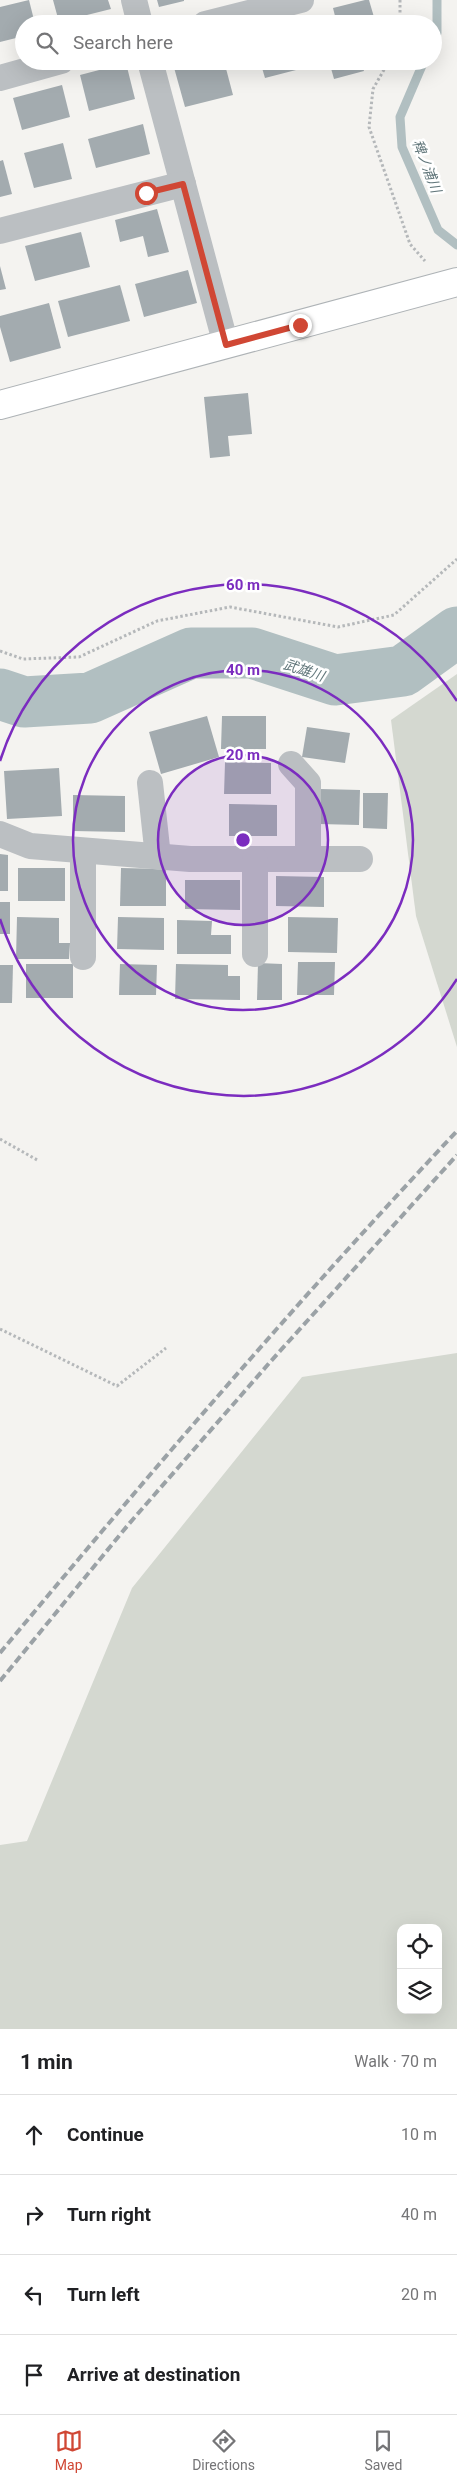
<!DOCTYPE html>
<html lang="en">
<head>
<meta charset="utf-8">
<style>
	body { margin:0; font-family:Roboto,"Noto Sans JP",sans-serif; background:#f2f2f2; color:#202124 }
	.controls { position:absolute; right:15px; bottom:15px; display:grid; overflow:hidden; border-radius:10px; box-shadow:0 5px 20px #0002 }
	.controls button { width:45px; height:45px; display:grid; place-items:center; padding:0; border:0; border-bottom:1px solid #e0e0e0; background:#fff; color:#202124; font:25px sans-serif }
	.stop { position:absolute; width:15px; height:15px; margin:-11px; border:4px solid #d04734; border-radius:50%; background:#fff }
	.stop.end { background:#d04734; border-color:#fff; box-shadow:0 1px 5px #0008 }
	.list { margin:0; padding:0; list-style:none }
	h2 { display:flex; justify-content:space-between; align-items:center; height:65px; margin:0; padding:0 20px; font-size:21px }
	h2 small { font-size:16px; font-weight:400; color:#757577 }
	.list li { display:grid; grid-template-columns:32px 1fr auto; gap:15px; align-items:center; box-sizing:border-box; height:80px; padding:0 20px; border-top:1px solid #e0e0e0 }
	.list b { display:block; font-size:19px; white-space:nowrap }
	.list em { font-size:16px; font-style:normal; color:#757577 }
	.icon { flex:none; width:28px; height:28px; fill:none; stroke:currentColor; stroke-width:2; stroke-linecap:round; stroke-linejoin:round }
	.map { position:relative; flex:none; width:457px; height:2029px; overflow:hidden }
	.search { position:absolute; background:#fff; box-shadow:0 5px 20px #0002; left:15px; right:15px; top:15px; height:55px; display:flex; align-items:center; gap:12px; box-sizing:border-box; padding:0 18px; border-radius:28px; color:#757577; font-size:19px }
	.sheet { height:385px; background:#fff }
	nav { display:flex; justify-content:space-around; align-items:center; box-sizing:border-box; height:70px; border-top:1px solid #e0e0e0; background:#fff; font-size:14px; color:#757577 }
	nav a { display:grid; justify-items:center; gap:2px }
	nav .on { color:#d04734 }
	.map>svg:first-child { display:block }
	.green { fill:#d4d8d0; fill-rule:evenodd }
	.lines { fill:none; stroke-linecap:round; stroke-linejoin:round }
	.stream { stroke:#b1bfc1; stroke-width:9 }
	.river { stroke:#b1bfc1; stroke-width:51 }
	.building { fill:#a3abaf }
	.secondary-casing { stroke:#aeb3b6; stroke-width:30 }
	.path { stroke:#b5b8ba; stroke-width:3; stroke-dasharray:2.5 2.5; stroke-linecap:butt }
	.street { stroke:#bbbfc2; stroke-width:26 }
	.secondary { stroke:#fff; stroke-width:28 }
	.rail { stroke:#9ba2a6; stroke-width:4; stroke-dasharray:8 4; stroke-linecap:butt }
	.route { stroke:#d04734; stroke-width:6 }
	.ring { fill:none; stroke:#7b2cbf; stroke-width:2.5 }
	.labels { text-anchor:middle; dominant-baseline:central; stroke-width:5; stroke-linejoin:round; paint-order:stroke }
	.water-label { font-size:14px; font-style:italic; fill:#62777b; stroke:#fff }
	.centre { fill:#7b2cbf; stroke:#fff; stroke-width:2.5 }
	.ring-label { font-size:15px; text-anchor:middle; font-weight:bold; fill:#7b2cbf; stroke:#fff; stroke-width:5; stroke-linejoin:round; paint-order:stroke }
</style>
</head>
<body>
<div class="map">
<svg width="457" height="2029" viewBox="0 0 457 2029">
	<rect width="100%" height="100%" fill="#f4f3f0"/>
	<g class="green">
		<polygon points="457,674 457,1047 416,916 391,720"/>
		<path d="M457,1353v676h-457v-184l27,-4 105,-253 170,-211zM401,1928h37v82h-37z"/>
	</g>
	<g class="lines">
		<g class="stream">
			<polyline points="433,41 437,33 437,0"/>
			<polyline points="424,61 400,117 402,147 438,230 457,245"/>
		</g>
		<polyline class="river" points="0,694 24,702 90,698 191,653 252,653 335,680 403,671 457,632"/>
	</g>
	<g class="building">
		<polygon points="29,0 35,24 24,24 24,36 0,42 0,7"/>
		<polygon points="53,0 108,0 111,9 59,22"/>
		<polygon points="157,0 184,0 184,1 159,7"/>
		<polygon points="365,0 369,0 376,24 337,24 333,8"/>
		<polygon points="312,19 314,24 297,24 297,23"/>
		<polygon points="183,61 224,61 233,95 185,107 173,64"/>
		<polygon points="260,61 327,61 327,62 265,78"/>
		<polygon points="329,61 361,61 364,71 334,79"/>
		<polygon points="126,63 135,99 89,111 80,75"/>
		<polygon points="62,85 70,117 22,130 13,98"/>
		<polygon points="143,124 150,154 96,168 88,139"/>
		<polygon points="63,143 72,179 34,188 24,153"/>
		<polygon points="3,160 12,194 0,197 0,161"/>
		<polygon points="157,209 169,252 148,257 143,236 120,242 115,220"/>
		<polygon points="81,232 90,267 35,281 25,246"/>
		<polygon points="0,266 6,289 0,290"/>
		<polygon points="188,270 197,303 144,317 135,284"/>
		<polygon points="120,285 130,321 68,337 58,301"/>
		<polygon points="49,303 61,348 10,362 0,327 0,316"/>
		<polygon points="248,393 252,434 228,436 230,456 210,458 204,397"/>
		<polygon points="207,716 219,757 161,774 149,732"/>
		<polygon points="222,716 266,716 266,749 221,749"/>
		<polygon points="307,727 350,733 345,763 302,757"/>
		<polygon points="225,762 271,763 271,794 224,794"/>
		<polygon points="59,768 62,816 7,819 4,771"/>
		<polygon points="320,789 360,790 359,825 319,824"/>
		<polygon points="363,793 388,793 387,829 363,828"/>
		<polygon points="73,795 125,796 125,832 73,831"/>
		<polygon points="229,804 277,805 277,836 229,836"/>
		<polygon points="0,854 8,855 8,891 0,891"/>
		<rect x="18" y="868" width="47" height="33"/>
		<polygon points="121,868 166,869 166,906 120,906"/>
		<polygon points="276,876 324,877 324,907 276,906"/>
		<polygon points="185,880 240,880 240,910 185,909"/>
		<rect x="0" y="902" width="10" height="32"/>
		<polygon points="17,917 59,918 59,943 70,943 69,959 16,959"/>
		<polygon points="118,917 164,918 164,950 117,949"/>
		<polygon points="288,917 338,918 337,953 288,952"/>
		<polygon points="177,920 212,921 211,935 231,935 231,954 177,954"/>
		<polygon points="298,962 335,962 334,995 297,995"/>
		<polygon points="258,963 282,964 282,1000 257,1000"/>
		<rect x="26" y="964" width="47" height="34"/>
		<polygon points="120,964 157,965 156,995 119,995"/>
		<polygon points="176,964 228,965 228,976 240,976 240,1000 175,999"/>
		<polygon points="0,965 13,965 12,1003 0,1003"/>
	</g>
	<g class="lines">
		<defs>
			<polyline id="secondary" points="0,405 457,282"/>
		</defs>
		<use href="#secondary" class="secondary-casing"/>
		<g class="path">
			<polyline points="400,0 400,24"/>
			<polyline points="389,61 373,89 369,127 410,244 425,261"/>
			<polyline points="0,651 23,659 79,657 157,621 230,607 338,627 394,615 457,559"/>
			<polyline points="0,1139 39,1161"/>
			<polyline points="0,1329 117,1386 166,1348"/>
		</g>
		<g class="street">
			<polyline points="134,0 140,24"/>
			<polyline points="205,24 301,0"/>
			<polyline points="150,61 226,345"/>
			<polyline points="0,78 61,61"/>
			<polyline points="0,231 183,184"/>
			<polyline points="291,764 308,783 308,859"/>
			<polyline points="150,783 158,857"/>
			<polyline points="0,834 30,846 190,859 360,859"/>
			<polyline points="255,954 255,859"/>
			<polyline points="83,957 83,851"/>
		</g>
		<use href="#secondary" class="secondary"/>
		<g class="rail">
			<path d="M0,1653c148,-178 298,-353 457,-522"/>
			<polyline points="0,1681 128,1525 271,1361 457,1155"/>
		</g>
	</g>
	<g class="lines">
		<polyline class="route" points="146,193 183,184 226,345 300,325"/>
	</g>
	<circle cx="243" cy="840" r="85" fill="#7b2cbf" fill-opacity=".12"/>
	<g class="ring">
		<circle cx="243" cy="840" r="85"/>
		<circle cx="243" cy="840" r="170"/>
		<path d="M457 979A255 255 0 0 1 0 919M0 761A255 255 0 0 1 457 701"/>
	</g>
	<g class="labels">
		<g class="water-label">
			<text transform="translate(427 166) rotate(69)">稗ノ浦川</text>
			<text transform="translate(304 670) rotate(18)">武雄川</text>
		</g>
	</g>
	<circle cx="243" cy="840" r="8" class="centre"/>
	<g class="ring-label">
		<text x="243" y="590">60 m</text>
		<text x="243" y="675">40 m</text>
		<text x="243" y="760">20 m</text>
	</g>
</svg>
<div class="controls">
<button><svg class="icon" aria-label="locate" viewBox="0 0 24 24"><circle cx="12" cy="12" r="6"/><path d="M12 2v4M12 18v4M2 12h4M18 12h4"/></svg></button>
<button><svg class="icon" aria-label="layers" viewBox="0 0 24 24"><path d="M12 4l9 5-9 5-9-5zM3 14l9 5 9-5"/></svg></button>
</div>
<div class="stop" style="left:146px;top:193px"></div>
<div class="stop end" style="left:300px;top:325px"></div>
<div class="search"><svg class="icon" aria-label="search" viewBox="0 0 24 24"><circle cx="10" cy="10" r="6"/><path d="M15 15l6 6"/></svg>Search here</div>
</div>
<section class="sheet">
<h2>1 min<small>Walk · 70 m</small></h2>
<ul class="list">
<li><svg class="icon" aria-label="ahead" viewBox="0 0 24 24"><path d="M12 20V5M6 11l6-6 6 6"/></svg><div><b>Continue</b></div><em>10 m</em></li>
<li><svg class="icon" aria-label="right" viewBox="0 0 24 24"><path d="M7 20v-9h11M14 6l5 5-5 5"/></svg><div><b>Turn right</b></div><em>40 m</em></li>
<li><svg class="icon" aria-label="left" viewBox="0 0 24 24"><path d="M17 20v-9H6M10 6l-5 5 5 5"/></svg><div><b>Turn left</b></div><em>20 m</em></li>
<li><svg class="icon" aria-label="arrive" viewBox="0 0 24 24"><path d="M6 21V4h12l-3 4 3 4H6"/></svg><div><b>Arrive at destination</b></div></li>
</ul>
</section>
<nav>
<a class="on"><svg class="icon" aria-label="map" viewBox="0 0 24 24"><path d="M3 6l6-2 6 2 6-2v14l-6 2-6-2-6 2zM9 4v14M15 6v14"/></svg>Map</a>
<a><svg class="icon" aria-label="directions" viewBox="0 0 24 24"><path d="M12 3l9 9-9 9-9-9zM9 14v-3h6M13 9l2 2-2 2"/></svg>Directions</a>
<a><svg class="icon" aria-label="saved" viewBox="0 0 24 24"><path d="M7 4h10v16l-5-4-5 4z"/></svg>Saved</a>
</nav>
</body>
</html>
